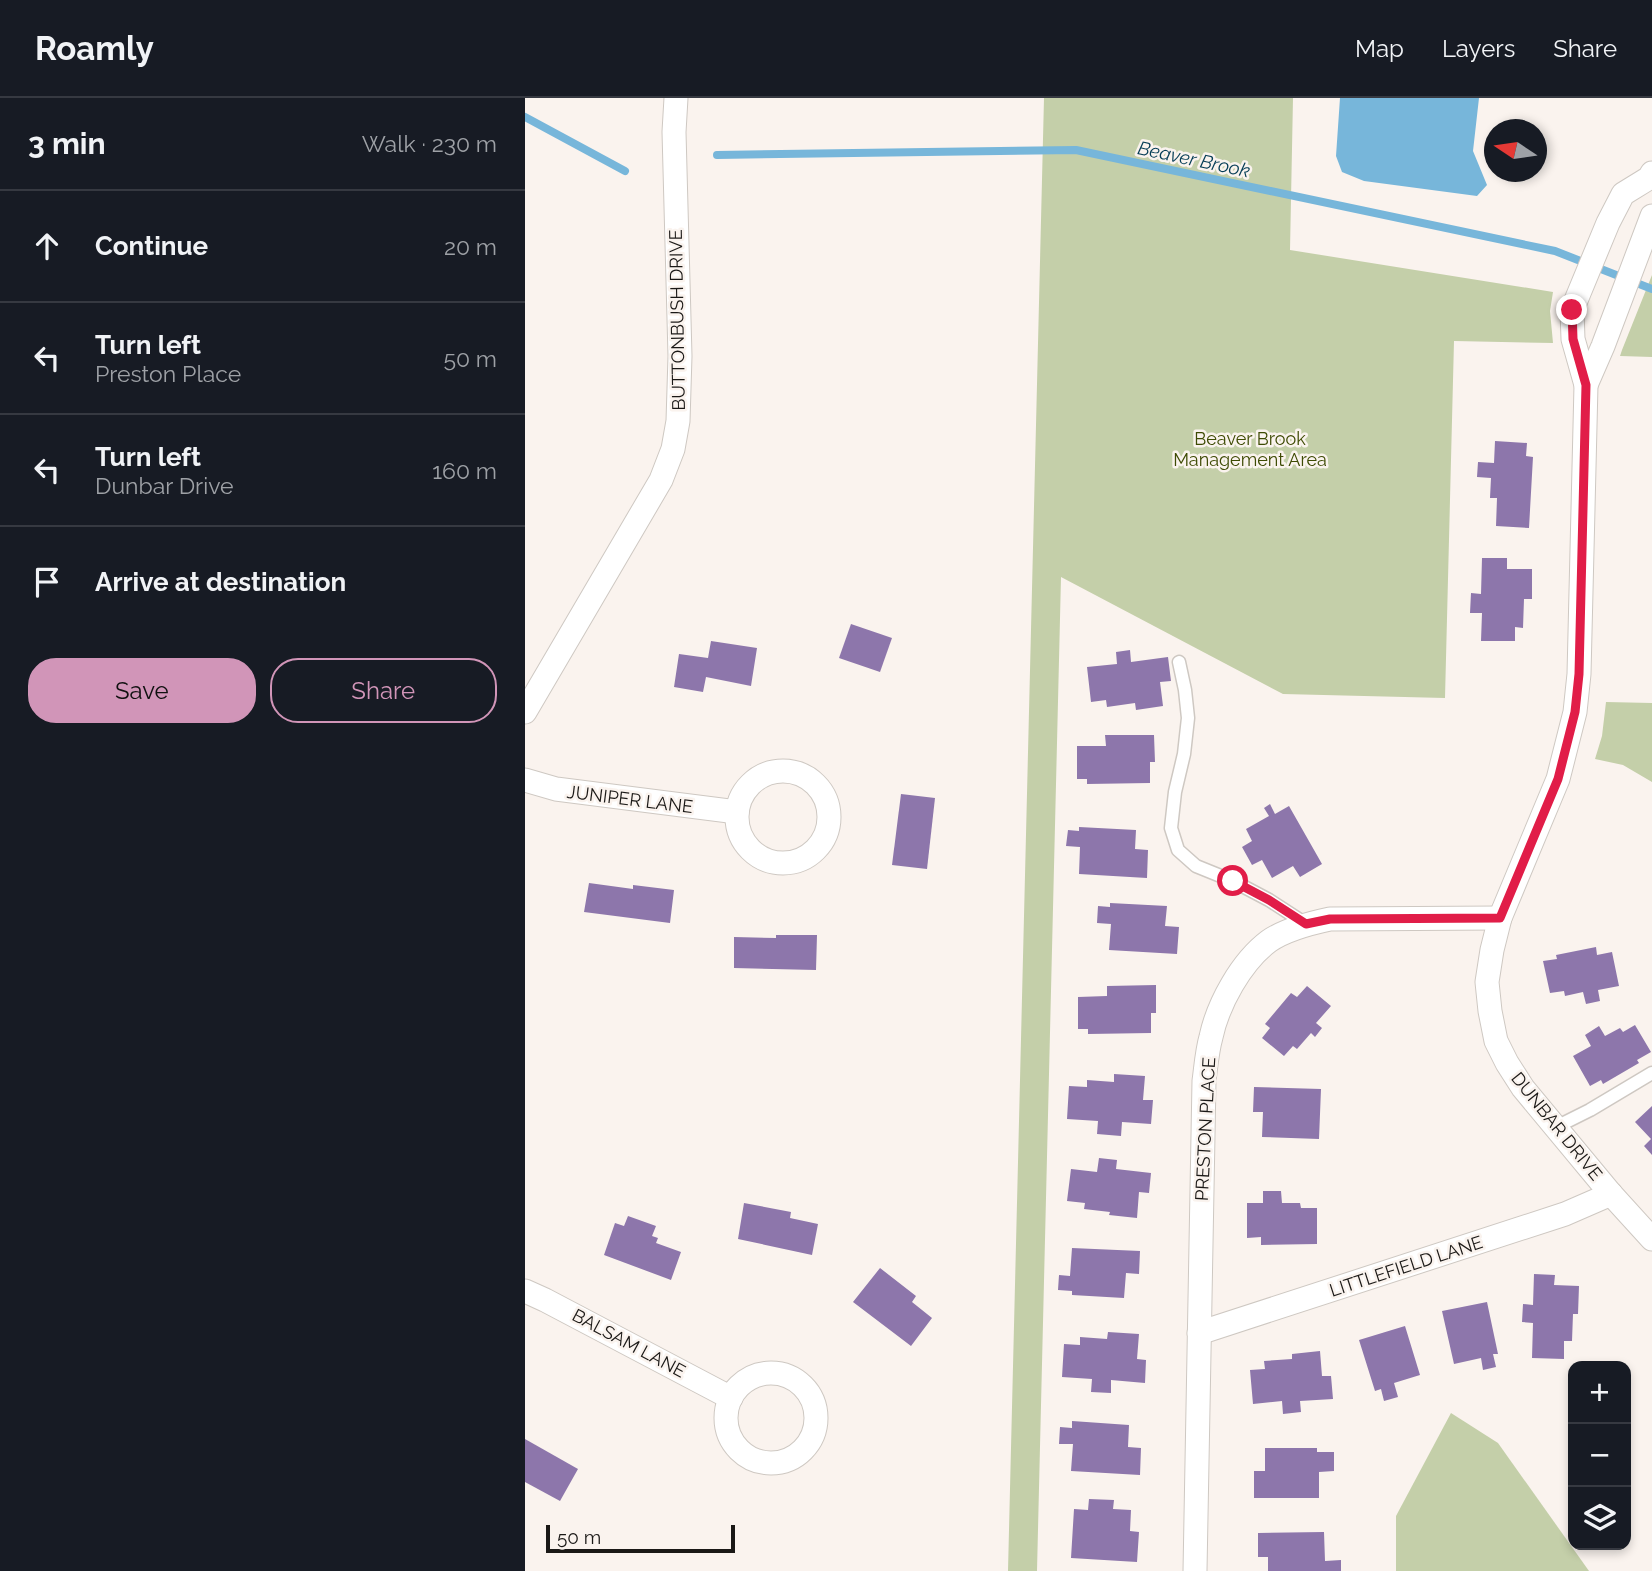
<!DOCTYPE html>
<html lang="en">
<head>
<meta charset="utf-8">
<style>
	body { margin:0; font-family:Raleway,sans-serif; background:#242831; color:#f1f3f6 }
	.controls { position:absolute; right:21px; bottom:21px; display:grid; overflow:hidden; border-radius:14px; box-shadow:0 4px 10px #0003 }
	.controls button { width:63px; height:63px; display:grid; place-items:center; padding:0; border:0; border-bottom:2px solid #363941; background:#171b24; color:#f1f3f6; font:35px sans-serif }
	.compass { position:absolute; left:959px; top:21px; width:63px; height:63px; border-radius:50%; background:#171b24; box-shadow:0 4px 10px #0003; rotate:283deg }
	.scale { position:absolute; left:21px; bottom:18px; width:189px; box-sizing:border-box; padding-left:7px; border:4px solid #1a1816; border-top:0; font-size:19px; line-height:24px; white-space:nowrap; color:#1a1816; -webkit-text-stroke:5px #faf3ee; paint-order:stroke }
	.stop { position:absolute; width:21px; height:21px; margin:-16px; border:5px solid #e11d48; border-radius:50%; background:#fff }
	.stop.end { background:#e11d48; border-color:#fff; box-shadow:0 2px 7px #0008 }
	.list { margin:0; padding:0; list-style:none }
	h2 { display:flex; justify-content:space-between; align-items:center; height:91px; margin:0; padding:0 28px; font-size:30px }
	h2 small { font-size:23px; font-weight:400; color:#9ea1a6 }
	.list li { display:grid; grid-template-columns:46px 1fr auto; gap:21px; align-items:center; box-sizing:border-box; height:112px; padding:0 28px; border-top:2px solid #363941 }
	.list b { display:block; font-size:26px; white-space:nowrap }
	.list p { margin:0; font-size:23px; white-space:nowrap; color:#9ea1a6 }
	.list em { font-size:23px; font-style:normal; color:#9ea1a6 }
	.actions { display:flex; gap:14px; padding:21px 28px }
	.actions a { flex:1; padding:16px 0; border:2px solid #d195b8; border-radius:28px; text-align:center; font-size:24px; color:#d195b8 }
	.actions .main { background:#d195b8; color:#111 }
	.icon { flex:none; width:38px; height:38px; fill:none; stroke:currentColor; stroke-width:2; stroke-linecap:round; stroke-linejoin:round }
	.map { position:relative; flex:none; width:1127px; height:1473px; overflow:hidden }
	header { display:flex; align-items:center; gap:42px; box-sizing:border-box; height:98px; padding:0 35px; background:#171b24; border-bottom:2px solid #363941 }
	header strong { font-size:33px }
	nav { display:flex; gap:38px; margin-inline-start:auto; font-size:24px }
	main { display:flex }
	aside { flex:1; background:#171b24 }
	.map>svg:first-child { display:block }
	.green { fill:#c4cfa9 }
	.water { fill:#77b6da }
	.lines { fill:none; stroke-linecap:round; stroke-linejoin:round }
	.stream { stroke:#77b6da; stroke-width:8 }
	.building { fill:#8d76ab }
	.service-casing { stroke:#cec8c2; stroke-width:15 }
	.minor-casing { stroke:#cec8c2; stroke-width:25 }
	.service { stroke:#fff; stroke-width:12 }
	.minor { stroke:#fff; stroke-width:23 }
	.route { stroke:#e11d48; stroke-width:9 }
	.labels { text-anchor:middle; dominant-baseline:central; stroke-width:5; stroke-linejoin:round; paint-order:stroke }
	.street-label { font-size:18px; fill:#1a1816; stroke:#faf3ee }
	.park-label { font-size:18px; fill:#3e4b04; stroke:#faf3ee }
	.water-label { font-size:19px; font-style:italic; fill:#043c55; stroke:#faf3ee }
</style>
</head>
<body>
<header>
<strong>Roamly</strong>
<nav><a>Map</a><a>Layers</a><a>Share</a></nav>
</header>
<main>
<aside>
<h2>3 min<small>Walk · 230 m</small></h2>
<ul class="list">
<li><svg class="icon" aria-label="ahead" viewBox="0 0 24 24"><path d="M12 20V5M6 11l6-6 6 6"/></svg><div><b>Continue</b></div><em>20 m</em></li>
<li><svg class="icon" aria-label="left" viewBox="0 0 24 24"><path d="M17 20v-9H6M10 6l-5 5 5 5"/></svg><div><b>Turn left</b><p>Preston Place</p></div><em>50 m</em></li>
<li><svg class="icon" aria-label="left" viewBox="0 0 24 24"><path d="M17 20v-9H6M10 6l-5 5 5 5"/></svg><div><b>Turn left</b><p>Dunbar Drive</p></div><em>160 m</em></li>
<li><svg class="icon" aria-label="arrive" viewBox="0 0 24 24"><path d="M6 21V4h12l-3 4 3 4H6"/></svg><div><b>Arrive at destination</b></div></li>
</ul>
<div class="actions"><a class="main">Save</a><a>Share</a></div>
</aside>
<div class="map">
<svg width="1127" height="1473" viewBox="0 0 1127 1473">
	<rect width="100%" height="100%" fill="#faf3ee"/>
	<g class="green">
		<polygon points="519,0 768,0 765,152 1028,194 1025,213 1028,245 929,243 920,600 758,596 536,479 512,1473 483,1473"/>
		<polygon points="1127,177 1127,259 1095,258 1097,252"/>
		<polygon points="1081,604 1127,605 1127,684 1098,667 1070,661 1077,638"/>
		<polygon points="926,1315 973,1345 1064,1473 871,1473 871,1418"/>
	</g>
	<polygon class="water" points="815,0 954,0 948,53 962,87 952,98 839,83 817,74 811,58"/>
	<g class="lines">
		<g class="stream">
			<polyline points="0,19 100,73"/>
			<polyline points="192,57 551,52 1030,153 1127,191"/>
		</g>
	</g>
	<g class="building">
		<polygon points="970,343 1002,345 1001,358 1008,359 1004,430 971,428 972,400 965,400 966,380 952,379 953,364 969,365"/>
		<polygon points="957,460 982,460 982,471 1007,471 1007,501 999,501 998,530 990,529 990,543 956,543 957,515 945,515 946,495 956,496"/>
		<polygon points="326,526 367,540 355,574 314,560"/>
		<polygon points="186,543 232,550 226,588 181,579 178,594 149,589 154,556 183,560"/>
		<polygon points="605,552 606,564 643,559 646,583 635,584 638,608 611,612 610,605 582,609 581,602 566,604 562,569 592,566 591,554"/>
		<polygon points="580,637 629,637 630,664 625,664 625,685 562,686 562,681 552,681 552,648 581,648"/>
		<polygon points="376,696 410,700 402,771 367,767"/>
		<polygon points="745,706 750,716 764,708 797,766 775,779 768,768 747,780 737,762 727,767 717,749 727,743 721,731 744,718 739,710"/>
		<polygon points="554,729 611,732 610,751 623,752 622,780 554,776 555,749 541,748 543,732 554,733"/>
		<polygon points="64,785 108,791 108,787 149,792 145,825 59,814"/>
		<polygon points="585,805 642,808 640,828 654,829 652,856 584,852 586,826 572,825 573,808 585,809"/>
		<polygon points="251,837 292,837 291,872 209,870 209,839 251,840"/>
		<polygon points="1071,849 1072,857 1087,854 1094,888 1073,892 1075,903 1061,906 1058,894 1040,898 1039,893 1025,895 1018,863 1032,861 1031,857"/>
		<polygon points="631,887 631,915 626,915 626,935 563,936 563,931 553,931 553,899 582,898 582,888"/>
		<polygon points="782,888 806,908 791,925 797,930 790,939 786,935 772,951 768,948 759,958 737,940 745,930 740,926 766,895 772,899"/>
		<polygon points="1110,927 1126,954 1112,962 1114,965 1078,986 1076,982 1065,988 1048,958 1066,948 1060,937 1074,928 1080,938 1095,930 1098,934"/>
		<polygon points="589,976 620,978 618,1002 628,1002 626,1026 597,1024 596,1038 572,1036 573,1023 542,1021 544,988 562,989 562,982 589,984"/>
		<polygon points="729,989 796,991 794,1041 737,1039 738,1014 728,1014"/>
		<polygon points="1127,1008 1127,1057 1119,1048 1126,1041 1110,1024"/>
		<polygon points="574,1060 592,1062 591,1071 626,1075 624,1095 614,1094 612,1120 584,1117 585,1114 559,1111 560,1105 542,1103 546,1071 572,1074"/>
		<polygon points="738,1093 756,1093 757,1105 775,1105 776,1110 792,1110 792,1146 736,1147 736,1139 722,1140 722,1105 738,1105"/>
		<polygon points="219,1105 266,1114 265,1120 293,1126 287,1157 213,1141"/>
		<polygon points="103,1118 131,1128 127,1138 133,1140 131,1145 156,1154 146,1182 79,1157 90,1125 99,1128"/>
		<polygon points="547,1150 615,1153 614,1176 601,1175 599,1200 547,1197 547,1193 533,1192 534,1177 545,1178"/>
		<polygon points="355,1170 391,1198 387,1204 407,1220 386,1248 328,1204"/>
		<polygon points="1009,1176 1030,1177 1029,1187 1054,1188 1053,1216 1048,1216 1047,1243 1039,1243 1039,1261 1007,1260 1008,1225 997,1224 998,1206 1008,1207"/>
		<polygon points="962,1204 973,1256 968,1256 971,1269 958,1272 956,1260 929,1266 917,1213"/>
		<polygon points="880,1228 895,1277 869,1285 873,1299 859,1303 856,1291 850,1293 834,1242"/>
		<polygon points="583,1234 614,1236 612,1261 621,1262 620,1285 586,1282 586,1295 566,1294 567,1281 537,1279 539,1246 555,1247 555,1239 582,1241"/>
		<polygon points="795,1253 797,1278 806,1278 808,1301 775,1303 776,1314 758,1316 757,1303 728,1306 725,1272 740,1271 739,1263 767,1261 767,1256"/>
		<polygon points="547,1323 604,1327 603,1349 616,1350 615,1377 546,1373 548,1346 534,1346 535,1329 547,1330"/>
		<polygon points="0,1341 53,1371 35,1403 0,1384"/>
		<polygon points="740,1350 792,1350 792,1354 809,1354 809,1373 794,1374 794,1400 729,1400 729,1373 740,1373"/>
		<polygon points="564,1401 589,1402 588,1411 606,1412 605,1433 614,1434 612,1464 546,1460 549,1411 563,1412"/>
		<polygon points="799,1434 800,1463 816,1462 816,1473 743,1473 743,1459 733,1459 733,1435"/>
	</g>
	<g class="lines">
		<defs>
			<g id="service">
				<polyline points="654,564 660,592 663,620 659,656 650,694 646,730 653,752 671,768 708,783 744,802 781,826"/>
				<polyline points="1031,1029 1065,1012 1127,975"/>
			</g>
			<g id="minor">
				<polyline points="1127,75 1124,80 1098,96 1083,125 1047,212 1048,241 1061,287 1054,576 1050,614 1033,681 975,820 967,852 962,884 965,913 971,943 982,965 998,990 1086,1096 1127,1141"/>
				<polyline points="1061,287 1078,248 1127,118"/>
				<polyline points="0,614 136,382 148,351 153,323 155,258 149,34 151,0"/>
				<circle cx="258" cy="719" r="46"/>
				<polyline points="0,682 31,691 212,714"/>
				<polyline points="0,1193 20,1202 206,1300"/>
				<polyline points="674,1235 1040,1116 1086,1096"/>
				<circle cx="246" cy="1320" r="45"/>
				<path d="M670,1473l9,-490c2,-15 3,-30 7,-44 7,-33 30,-75 58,-96 16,-11 42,-18 61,-22l170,-1"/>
			</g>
		</defs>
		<use href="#service" class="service-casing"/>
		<use href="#minor" class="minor-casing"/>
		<use href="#service" class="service"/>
		<use href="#minor" class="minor"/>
	</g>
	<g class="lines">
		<polyline class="route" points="708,783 744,802 781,826 805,821 975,820 1033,681 1050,614 1054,576 1061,287 1048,241 1047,212"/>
	</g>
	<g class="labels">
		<g class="street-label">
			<text transform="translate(152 222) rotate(-91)">BUTTONBUSH DRIVE</text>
			<text transform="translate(105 701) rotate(7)">JUNIPER LANE</text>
			<text transform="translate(1032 1028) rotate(51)">DUNBAR DRIVE</text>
			<text transform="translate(680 1031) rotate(-87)">PRESTON PLACE</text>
			<text transform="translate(881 1168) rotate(-18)">LITTLEFIELD LANE</text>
			<text transform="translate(104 1245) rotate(28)">BALSAM LANE</text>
		</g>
		<g class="park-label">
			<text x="725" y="340">Beaver Brook<tspan x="725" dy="21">Management Area</tspan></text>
		</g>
		<g class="water-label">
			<text transform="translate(669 61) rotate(12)">Beaver Brook</text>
		</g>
	</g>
</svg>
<div class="controls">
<button>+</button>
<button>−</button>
<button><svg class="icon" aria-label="layers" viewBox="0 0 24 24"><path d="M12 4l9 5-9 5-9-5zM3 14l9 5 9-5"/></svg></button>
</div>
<svg class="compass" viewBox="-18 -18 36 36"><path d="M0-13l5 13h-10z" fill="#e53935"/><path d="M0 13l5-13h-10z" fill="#9ea1a6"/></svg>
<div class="scale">50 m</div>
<div class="stop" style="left:708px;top:783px"></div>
<div class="stop end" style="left:1047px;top:212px"></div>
</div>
</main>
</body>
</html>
